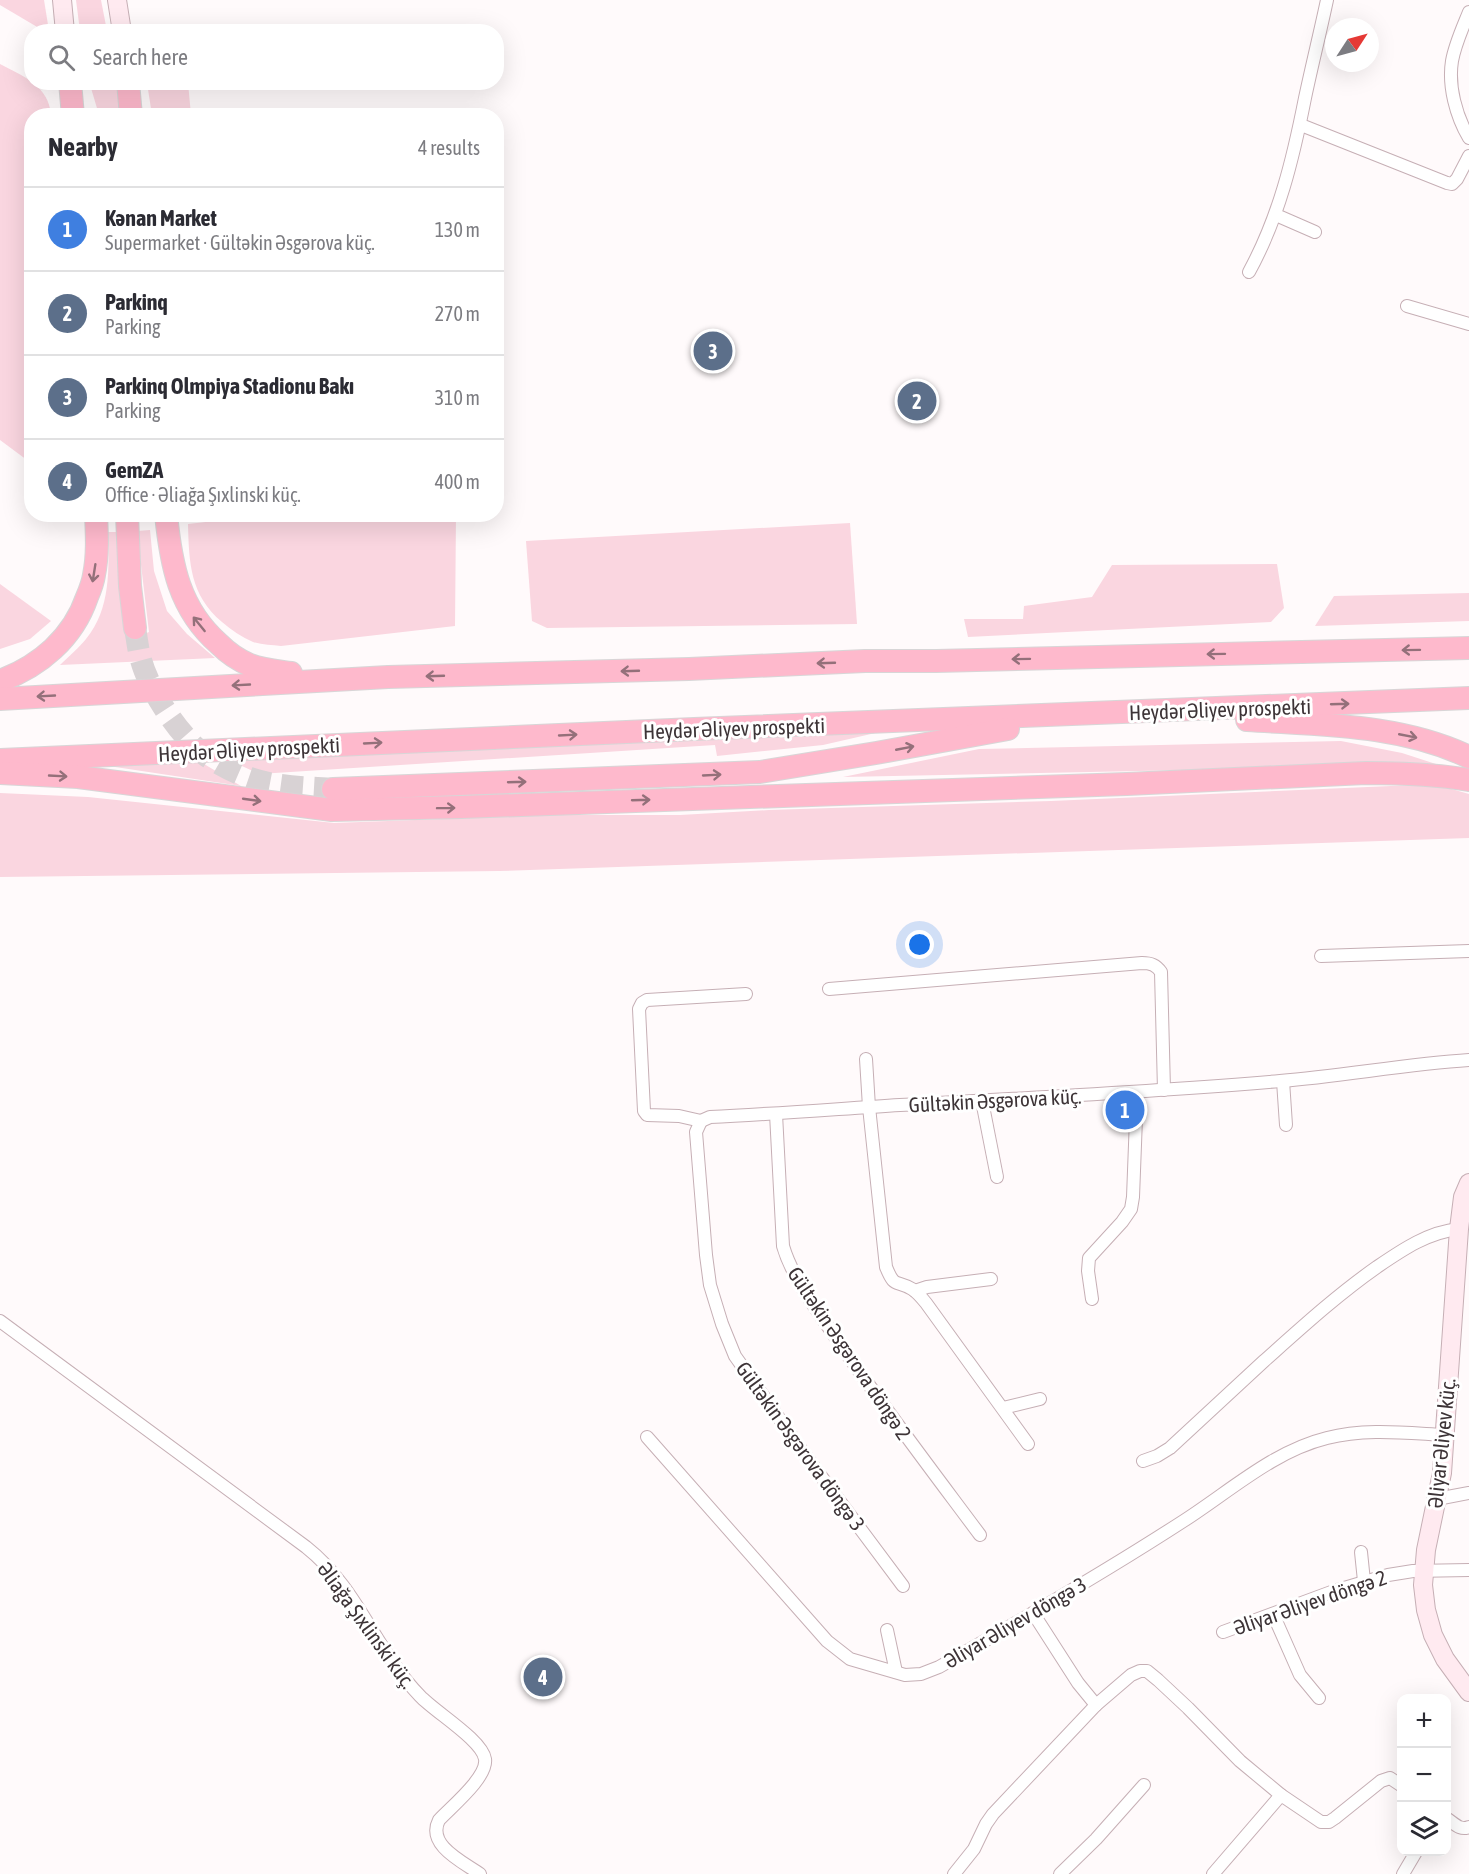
<!DOCTYPE html>
<html lang="en">
<head>
<meta charset="utf-8">
<style>
	body { margin:0; font-family:"Asap Condensed",sans-serif; background:#f2f2f3; color:#2b2b33 }
	.controls { position:absolute; right:18px; bottom:18px; display:grid; overflow:hidden; border-radius:12px; box-shadow:0 6px 24px #0002 }
	.controls button { width:54px; height:54px; display:grid; place-items:center; padding:0; border:0; border-bottom:2px solid #e1e1e2; background:#fff; color:#2b2b33; font:30px sans-serif }
	.compass { position:absolute; left:1325px; top:18px; width:54px; height:54px; border-radius:50%; background:#fff; box-shadow:0 6px 24px #0002; rotate:54deg }
	.you { position:absolute; left:920px; top:945px; width:21px; height:21px; margin:-15px; border:4px solid #fff; border-radius:50%; background:#1a73e8; box-shadow:0 0 0 9px #1a73e833 }
	.badge { display:grid; place-items:center; width:39px; height:39px; border-radius:50%; background:#458425; color:#fff; font-size:20px; font-weight:700 }
	.pin { position:absolute; translate:-50% -50%; border:3px solid #fff; box-shadow:0 2px 6px #0006 }
	.list { margin:0; padding:0; list-style:none }
	h2 { display:flex; justify-content:space-between; align-items:center; height:78px; margin:0; padding:0 24px; font-size:26px }
	h2 small { font-size:20px; font-weight:400; color:#7c7c81 }
	.list li { display:grid; grid-template-columns:39px 1fr auto; gap:18px; align-items:center; box-sizing:border-box; height:84px; padding:0 24px; border-top:2px solid #e1e1e2 }
	.list b { display:block; font-size:22px; white-space:nowrap }
	.list p { margin:0; font-size:20px; white-space:nowrap; color:#7c7c81 }
	.list em { font-size:20px; font-style:normal; color:#7c7c81 }
	.icon { flex:none; width:33px; height:33px; fill:none; stroke:currentColor; stroke-width:2; stroke-linecap:round; stroke-linejoin:round }
	.map { position:relative; flex:none; width:1469px; height:1874px; overflow:hidden }
	.search { position:absolute; background:#fff; box-shadow:0 6px 24px #0002; left:24px; top:24px; width:480px; height:66px; display:flex; align-items:center; gap:15px; box-sizing:border-box; padding:0 21px; border-radius:24px; color:#7c7c81; font-size:22px }
	.panel { position:absolute; background:#fff; box-shadow:0 6px 24px #0002; left:24px; top:108px; width:480px; height:414px; border-radius:24px }
	.map>svg:first-child { display:block }
	.green { fill:#fad6e0 }
	.lines { fill:none; stroke-linecap:round; stroke-linejoin:round }
	.highway-tunnel { stroke:#d8d2d4; stroke-width:22; stroke-dasharray:22 11; stroke-linecap:butt }
	.street-casing { stroke:#c6afb5; stroke-width:14 }
	.secondary-casing { stroke:#c6afb5; stroke-width:20 }
	.highway-casing { stroke:#d8d6d7; stroke-width:24 }
	.street { stroke:#fff; stroke-width:12 }
	.secondary { stroke:#ffeaf0; stroke-width:18 }
	.highway { stroke:#feb9cc; stroke-width:22 }
	.oneway { stroke:#94707a }
	.labels { text-anchor:middle; dominant-baseline:central; stroke-width:6; stroke-linejoin:round; paint-order:stroke }
	.street-label { font-size:21px; fill:#3d3437; stroke:#fff }
</style>
</head>
<body>
<div class="map">
<svg width="1469" height="1874" viewBox="0 0 1469 1874">
	<rect width="100%" height="100%" fill="#fffafb"/>
	<g class="green">
		<polygon points="0,0 44,0 49,31 44,31 0,5"/>
		<polygon points="76,0 101,0 107,31 80,31"/>
		<path d="M0,64c23,12 49,22 51,51l-19,1 -1,347 -31,-23z"/>
		<polygon points="119,83 123,115 99,115 91,88 105,89"/>
		<polygon points="147,83 188,83 191,115 152,115"/>
		<path d="M277,514l179,1 -1,111 -174,20c-9,-1 -19,-1 -28,-4 -11,-5 -22,-12 -31,-20 -32,-27 -33,-59 -34,-98z"/>
		<polygon points="850,523 857,624 547,628 532,621 526,541"/>
		<path d="M150,530l4,41 13,40 20,23 28,24 -155,7c9,-9 19,-17 26,-26 25,-30 23,-71 22,-107h10l1,51 8,58 22,-9 -12,-101z"/>
		<polygon points="1277,564 1284,608 1271,622 968,637 964,619 1023,619 1024,606 1092,597 1112,565"/>
		<polygon points="0,584 51,621 30,639 0,649"/>
		<polygon points="1469,593 1469,621 1315,626 1334,596"/>
		<polygon points="906,726 823,745 717,756 715,745 259,774 229,760"/>
		<polygon points="1341,741 1402,753 1439,765 843,777 979,749"/>
		<polygon points="199,761 241,786 102,765"/>
		<polygon points="1414,785 1441,786 1469,794 1469,838 499,871 0,877 0,793 88,797 334,823 547,815 680,815 769,810 1051,801"/>
	</g>
	<g class="lines">
		<path class="highway-tunnel" d="M135,628c2,11 3,22 6,32 8,30 39,77 64,95 13,9 30,18 45,23 26,9 56,9 83,11"/>
		<defs>
			<g id="street">
				<path d="M1469,12c-6,15 -14,32 -17,49 -4,25 4,55 17,77"/>
				<polyline points="1301,125 1447,183 1452,184 1457,179 1469,156"/>
				<polyline points="1276,215 1315,232"/>
				<path d="M1249,272c30,-55 44,-113 56,-174 7,-33 15,-65 22,-98"/>
				<polyline points="1407,306 1469,324"/>
				<polyline points="1321,956 1469,951"/>
				<path d="M829,989l313,-26c9,0 14,2 19,9l3,118"/>
				<path d="M866,1059l3,48 17,160c9,22 9,12 26,22 5,3 10,9 14,14l102,141"/>
				<polyline points="1283,1081 1286,1125"/>
				<polyline points="982,1101 997,1177"/>
				<path d="M776,1114l7,132c10,34 37,68 57,98 45,65 93,128 140,191"/>
				<path d="M701,1121l9,-4c64,-3 127,-8 190,-12 127,-7 253,-13 380,-24 63,-5 126,-17 189,-21"/>
				<polyline points="701,1121 696,1132 706,1255 710,1285 722,1324 735,1356 803,1452 903,1586"/>
				<polyline points="701,1121 679,1116 647,1115 644,1111 639,1009 642,1003 647,1000 746,994"/>
				<polyline points="915,1291 927,1287 991,1279"/>
				<polyline points="1092,1299 1088,1271 1089,1258 1122,1222 1131,1209 1133,1197 1137,1092"/>
				<path d="M0,1321l306,226c52,41 69,103 114,149 15,16 62,44 65,63 3,18 -34,48 -46,61 -13,25 24,42 41,54"/>
				<polyline points="1003,1408 1040,1399"/>
				<path d="M647,1437l180,204 23,18 55,16 16,-1 18,-7c83,-47 166,-95 246,-147 45,-29 89,-69 142,-82 38,-10 79,-5 118,-3"/>
				<path d="M1143,1461l14,-5 13,-8c31,-29 63,-58 94,-87 37,-33 73,-66 113,-94 25,-17 51,-35 82,-38"/>
				<polyline points="1437,1499 1469,1493"/>
				<polyline points="1361,1552 1364,1581"/>
				<polyline points="1033,1613 1078,1683 1096,1705"/>
				<polyline points="1273,1614 1300,1675 1319,1698"/>
				<polyline points="887,1630 896,1672"/>
				<polyline points="1223,1632 1334,1591 1388,1575 1413,1571 1469,1570"/>
				<path d="M1446,1818c8,5 14,13 23,9"/>
				<polyline points="954,1874 974,1849 986,1824 993,1814 1096,1705 1131,1675 1140,1671 1147,1671 1158,1680 1188,1708 1240,1761 1281,1795"/>
				<polyline points="1060,1874 1096,1839 1144,1785"/>
				<polyline points="1213,1874 1281,1795 1321,1822 1329,1822 1335,1818 1381,1781 1390,1778 1402,1786"/>
				<polyline points="1403,1874 1416,1852"/>
			</g>
			<g id="secondary">
				<polyline points="62,0 65,32"/>
				<polyline points="117,0 122,32"/>
				<polyline points="1469,1183 1463,1197 1459,1229 1442,1473 1426,1550 1423,1585 1426,1610 1433,1635 1445,1659 1469,1692"/>
			</g>
			<g id="highway">
				<polyline points="70,82 73,116"/>
				<polyline points="128,82 131,116"/>
				<polyline points="127,514 130,586 135,628"/>
				<path d="M166,514c5,51 13,95 53,130 9,9 19,16 31,21 13,5 27,6 41,8"/>
				<path d="M0,681c40,-15 73,-43 87,-84 3,-7 6,-15 7,-22 4,-20 3,-40 2,-61"/>
				<polyline points="0,699 388,677 689,669 865,661 936,661 1469,648"/>
				<path d="M1247,720c74,5 154,4 222,37"/>
				<polyline points="0,760 694,729 1469,698"/>
				<path d="M0,773l78,4 254,33 130,-3 665,-23 239,-11c34,0 69,1 103,7"/>
				<polyline points="333,789 760,772 876,753 1008,729"/>
			</g>
		</defs>
		<use href="#street" class="street-casing"/>
		<use href="#secondary" class="secondary-casing"/>
		<use href="#highway" class="highway-casing"/>
		<use href="#street" class="street"/>
		<use href="#secondary" class="secondary"/>
		<use href="#highway" class="highway"/>
	</g>
	<defs><path id="oneway-shaft" d="M-6 0H5M1.5-3L5.5 0L1.5 3" fill="none" stroke-width="1.6" stroke-linecap="round" stroke-linejoin="round" transform="scale(1.5)"/></defs>
	<g class="oneway">
		<use href="#oneway-shaft" transform="translate(94 573) rotate(99)"/>
		<use href="#oneway-shaft" transform="translate(199 624) rotate(-129)"/>
		<use href="#oneway-shaft" transform="translate(1411 650) rotate(179)"/>
		<use href="#oneway-shaft" transform="translate(1216 654) rotate(179)"/>
		<use href="#oneway-shaft" transform="translate(1021 659) rotate(179)"/>
		<use href="#oneway-shaft" transform="translate(826 663) rotate(178)"/>
		<use href="#oneway-shaft" transform="translate(630 671) rotate(178)"/>
		<use href="#oneway-shaft" transform="translate(435 676) rotate(178)"/>
		<use href="#oneway-shaft" transform="translate(241 685) rotate(177)"/>
		<use href="#oneway-shaft" transform="translate(46 696) rotate(177)"/>
		<use href="#oneway-shaft" transform="translate(1340 704) rotate(-2)"/>
		<use href="#oneway-shaft" transform="translate(568 735) rotate(-3)"/>
		<use href="#oneway-shaft" transform="translate(1408 736) rotate(11)"/>
		<use href="#oneway-shaft" transform="translate(373 743) rotate(-3)"/>
		<use href="#oneway-shaft" transform="translate(905 748) rotate(-11)"/>
		<use href="#oneway-shaft" transform="translate(712 775) rotate(-3)"/>
		<use href="#oneway-shaft" transform="translate(58 776) rotate(3)"/>
		<use href="#oneway-shaft" transform="translate(517 782) rotate(-2)"/>
		<use href="#oneway-shaft" transform="translate(252 800) rotate(8)"/>
		<use href="#oneway-shaft" transform="translate(641 800) rotate(-2)"/>
		<use href="#oneway-shaft" transform="translate(446 808) rotate(-1)"/>
	</g>
	<g class="labels">
		<g class="street-label">
			<text transform="translate(1220 709) rotate(-2)">Heydər Əliyev prospekti</text>
			<text transform="translate(734 728) rotate(-2)">Heydər Əliyev prospekti</text>
			<text transform="translate(249 749) rotate(-3)">Heydər Əliyev prospekti</text>
			<text transform="translate(995 1100) rotate(-3)">Gültəkin Əsgərova küç.</text>
			<text transform="translate(850 1353) rotate(56)">Gültəkin Əsgərova döngə 2</text>
			<text transform="translate(1441 1443) rotate(-84)">Əliyar Əliyev küç.</text>
			<text transform="translate(801 1446) rotate(54)">Gültəkin Əsgərova döngə 3</text>
			<text transform="translate(1310 1602) rotate(-19)">Əliyar Əliyev döngə 2</text>
			<text transform="translate(1015 1622) rotate(-30)">Əliyar Əliyev döngə 3</text>
			<text transform="translate(367 1625) rotate(54)">Əliağa Şıxlinski küç.</text>
		</g>
	</g>
</svg>
<div class="controls">
<button>+</button>
<button>−</button>
<button><svg class="icon" aria-label="layers" viewBox="0 0 24 24"><path d="M12 4l9 5-9 5-9-5zM3 14l9 5 9-5"/></svg></button>
</div>
<svg class="compass" viewBox="-18 -18 36 36"><path d="M0-13l5 13h-10z" fill="#e53935"/><path d="M0 13l5-13h-10z" fill="#7c7c81"/></svg>
<div class="you"></div>
<div class="pin badge" style="left:1125px;top:1110px;background:#3f7fe0">1</div>
<div class="pin badge" style="left:917px;top:401px;background:#5c6f8a">2</div>
<div class="pin badge" style="left:713px;top:351px;background:#5c6f8a">3</div>
<div class="pin badge" style="left:543px;top:1677px;background:#5c6f8a">4</div>
<div class="search"><svg class="icon" aria-label="search" viewBox="0 0 24 24"><circle cx="10" cy="10" r="6"/><path d="M15 15l6 6"/></svg>Search here</div>
<section class="panel">
<h2>Nearby<small>4 results</small></h2>
<ul class="list">
<li><span class="badge" style="background:#3f7fe0">1</span><div><b>Kənan Market</b><p>Supermarket · Gültəkin Əsgərova küç.</p></div><em>130 m</em></li>
<li><span class="badge" style="background:#5c6f8a">2</span><div><b>Parkinq</b><p>Parking</p></div><em>270 m</em></li>
<li><span class="badge" style="background:#5c6f8a">3</span><div><b>Parkinq Olmpiya Stadionu Bakı</b><p>Parking</p></div><em>310 m</em></li>
<li><span class="badge" style="background:#5c6f8a">4</span><div><b>GemZA</b><p>Office · Əliağa Şıxlinski küç.</p></div><em>400 m</em></li>
</ul>
</section>
</div>
</body>
</html>
